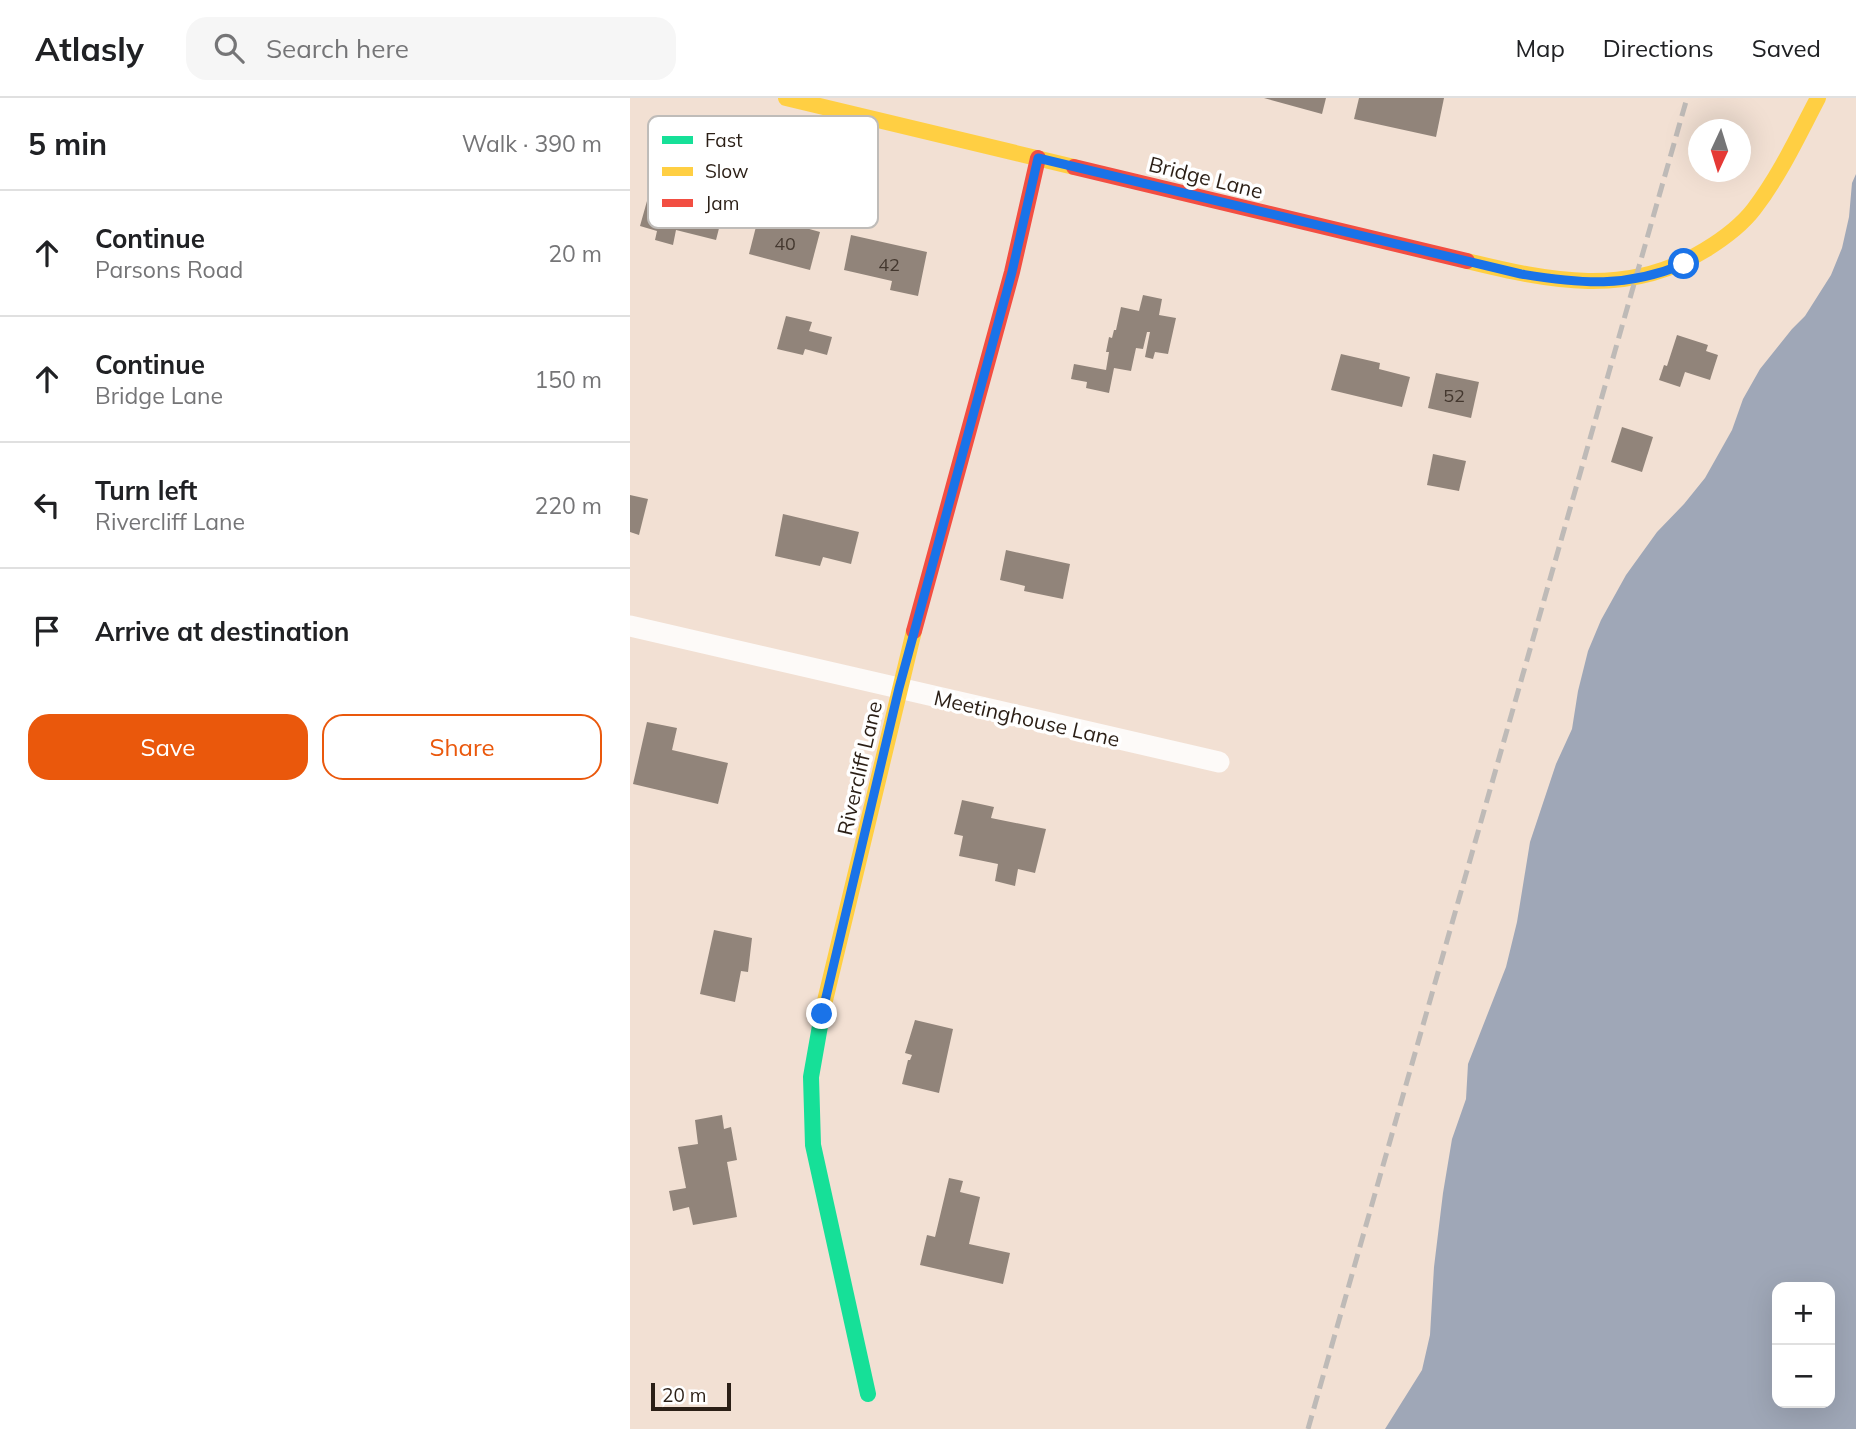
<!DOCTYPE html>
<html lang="en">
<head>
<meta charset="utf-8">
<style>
	body { margin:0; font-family:Mulish,sans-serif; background:#f6f6f6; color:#202124 }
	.controls { position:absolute; right:21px; bottom:21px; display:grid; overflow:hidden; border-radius:14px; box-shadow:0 7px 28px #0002 }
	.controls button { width:63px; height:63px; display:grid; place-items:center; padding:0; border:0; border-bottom:2px solid #e0e0e0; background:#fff; color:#202124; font:35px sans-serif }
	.compass { position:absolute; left:1058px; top:21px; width:63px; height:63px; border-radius:50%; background:#fff; box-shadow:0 7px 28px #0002; rotate:184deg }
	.scale { position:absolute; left:21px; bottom:18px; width:80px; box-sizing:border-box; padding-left:7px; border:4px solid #2b1f16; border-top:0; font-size:19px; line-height:24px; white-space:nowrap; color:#2b1f16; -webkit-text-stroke:5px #fff; paint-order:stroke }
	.stop { position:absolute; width:21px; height:21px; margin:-16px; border:5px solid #1a73e8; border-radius:50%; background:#fff }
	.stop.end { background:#1a73e8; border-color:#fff; box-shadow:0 2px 7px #0008 }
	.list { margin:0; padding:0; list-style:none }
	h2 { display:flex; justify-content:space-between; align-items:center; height:91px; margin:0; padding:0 28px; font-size:30px }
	h2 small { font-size:23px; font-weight:400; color:#757577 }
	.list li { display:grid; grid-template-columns:46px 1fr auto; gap:21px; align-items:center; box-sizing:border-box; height:126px; padding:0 28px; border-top:2px solid #e0e0e0 }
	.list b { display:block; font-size:26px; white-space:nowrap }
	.list p { margin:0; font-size:23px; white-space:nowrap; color:#757577 }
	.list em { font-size:23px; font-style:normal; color:#757577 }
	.actions { display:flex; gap:14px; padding:21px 28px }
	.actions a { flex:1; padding:16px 0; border:2px solid #ea580c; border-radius:21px; text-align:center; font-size:24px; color:#ea580c }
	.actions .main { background:#ea580c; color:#fff }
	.icon { flex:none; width:38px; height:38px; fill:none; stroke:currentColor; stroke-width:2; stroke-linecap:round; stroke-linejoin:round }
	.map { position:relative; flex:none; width:1226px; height:1331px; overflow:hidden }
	header { display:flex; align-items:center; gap:42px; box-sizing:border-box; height:98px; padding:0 35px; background:#fff; border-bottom:2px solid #e0e0e0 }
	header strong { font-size:33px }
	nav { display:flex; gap:38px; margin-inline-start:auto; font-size:24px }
	.search { width:490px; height:63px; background:#f6f6f6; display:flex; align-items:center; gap:18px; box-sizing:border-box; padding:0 24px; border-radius:21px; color:#757577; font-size:26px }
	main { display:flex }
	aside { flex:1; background:#fff }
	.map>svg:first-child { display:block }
	.water { fill:#9fa7b7; fill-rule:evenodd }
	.building { fill:#91847a }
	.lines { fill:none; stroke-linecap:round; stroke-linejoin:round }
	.street { stroke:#fdfaf8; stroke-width:21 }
	.fast { stroke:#16e098; stroke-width:16 }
	.slow { stroke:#ffcf43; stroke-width:16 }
	.jam { stroke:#f24e42; stroke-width:16 }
	.rail { stroke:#bebab7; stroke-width:5; stroke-dasharray:14 7; stroke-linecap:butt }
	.route { stroke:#1a73e8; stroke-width:9 }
	.labels { text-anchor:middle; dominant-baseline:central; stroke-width:7; stroke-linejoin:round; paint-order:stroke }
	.number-label { font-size:18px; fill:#44382f }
	.street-label { font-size:21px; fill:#2b1f16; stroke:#fff }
	.key { fill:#fff; stroke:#bfbcb9; stroke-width:2 }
	.key-label { font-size:19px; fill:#2b1f16 }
</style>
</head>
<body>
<header>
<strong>Atlasly</strong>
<div class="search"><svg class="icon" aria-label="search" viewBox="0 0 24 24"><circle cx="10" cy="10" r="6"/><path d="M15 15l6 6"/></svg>Search here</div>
<nav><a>Map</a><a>Directions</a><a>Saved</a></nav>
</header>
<main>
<aside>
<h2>5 min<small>Walk · 390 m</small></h2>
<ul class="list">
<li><svg class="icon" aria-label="ahead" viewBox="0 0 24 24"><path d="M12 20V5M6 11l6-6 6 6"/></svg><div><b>Continue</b><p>Parsons Road</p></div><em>20 m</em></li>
<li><svg class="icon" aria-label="ahead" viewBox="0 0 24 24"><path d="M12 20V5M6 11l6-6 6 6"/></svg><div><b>Continue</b><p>Bridge Lane</p></div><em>150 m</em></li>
<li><svg class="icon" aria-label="left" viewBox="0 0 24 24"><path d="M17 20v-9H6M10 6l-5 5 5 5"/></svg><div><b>Turn left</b><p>Rivercliff Lane</p></div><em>220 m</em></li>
<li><svg class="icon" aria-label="arrive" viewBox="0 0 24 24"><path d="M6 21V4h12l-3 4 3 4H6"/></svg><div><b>Arrive at destination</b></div></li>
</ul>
<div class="actions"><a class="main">Save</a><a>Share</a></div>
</aside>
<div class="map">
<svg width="1226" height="1331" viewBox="0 0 1226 1331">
	<rect width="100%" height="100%" fill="#f2e0d3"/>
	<path class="water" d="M1226,76v1255h-471l37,-59 8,-35 4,-68 9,-74 9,-54 14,-40 2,-35 38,-97 11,-45 13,-80 26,-78 16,-35 6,-38 10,-40 13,-31 25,-45 31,-43 27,-28 21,-26 27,-48 11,-31 17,-30 32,-40 13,-13 26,-41 11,-27 7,-31 3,-34zM1147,1189h53v116h-53z"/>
	<g class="building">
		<polygon points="634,0 696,0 692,16"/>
		<polygon points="729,0 814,0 806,39 724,21"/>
		<polygon points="48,99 94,111 86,142 46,132 43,147 25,142 27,133 10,128 17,103 46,110"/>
		<polygon points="129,117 190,134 180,172 119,156"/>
		<polygon points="221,137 297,154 288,198 260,192 262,183 214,172"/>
		<polygon points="513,197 532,201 529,217 546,220 538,256 525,254 523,261 515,259 520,234 517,234 513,251 506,250 501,273 484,270 479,295 456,290 457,284 441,281 444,266 476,272 479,254 476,254 479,239 482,240 484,232 486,232 491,209 509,213"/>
		<polygon points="156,218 182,224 179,233 202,239 197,257 175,251 173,257 147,251"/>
		<polygon points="1047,237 1078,247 1076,253 1088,257 1080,282 1055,274 1050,289 1029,282 1034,267 1037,268"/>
		<polygon points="711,256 750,265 749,271 780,279 772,309 701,292"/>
		<polygon points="806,275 849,284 841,320 798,310"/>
		<polygon points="992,329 1023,339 1012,374 981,364"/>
		<polygon points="803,356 836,363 829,393 797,387"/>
		<polygon points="0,397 18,401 9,437 0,434"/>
		<polygon points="153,416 229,434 221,466 193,459 190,468 145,458"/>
		<polygon points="376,452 440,466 433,501 394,493 395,488 370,482"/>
		<polygon points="17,624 47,630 42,652 98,665 88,706 3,686"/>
		<polygon points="332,702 364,709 361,720 416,731 405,775 388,771 385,788 365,783 368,766 329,758 333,738 324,736"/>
		<polygon points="84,832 122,840 118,874 111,873 105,904 70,896"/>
		<polygon points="285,922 323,931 309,995 272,986 278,962 280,962 282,957 275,955"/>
		<polygon points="92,1017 94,1031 101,1029 107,1062 97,1064 107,1119 63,1127 59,1109 43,1113 39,1093 56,1090 48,1049 68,1046 65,1022"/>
		<polygon points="319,1080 333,1083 330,1094 350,1099 339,1146 380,1155 373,1186 290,1167 297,1137 305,1139"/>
	</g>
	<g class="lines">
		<polyline class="street" points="0,528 589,664"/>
		<polyline class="fast" points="193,911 181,979 183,1047 238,1296"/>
		<g class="slow">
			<polyline points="156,0 444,69"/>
			<path d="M837,163c82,20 161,37 238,-11 18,-11 36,-24 49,-41 26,-34 44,-73 64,-111"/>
			<polyline points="193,911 284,533"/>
		</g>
		<g class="jam">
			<polyline points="444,69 837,163"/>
			<polyline points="284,533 382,174 408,60"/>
		</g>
		<polyline class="rail" points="678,1331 1057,0"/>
	</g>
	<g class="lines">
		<path class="route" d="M192,916l77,-326 113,-416 26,-114 483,116c61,10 105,14 163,-10"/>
	</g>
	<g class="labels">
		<g class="number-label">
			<text x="155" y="145">40</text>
			<text x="259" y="166">42</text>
			<text x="824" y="297">52</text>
		</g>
		<g class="street-label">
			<text transform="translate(576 79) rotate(14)">Bridge Lane</text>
			<text transform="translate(397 620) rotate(13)">Meetinghouse Lane</text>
			<text transform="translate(229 670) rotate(-77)">Rivercliff Lane</text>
		</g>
	</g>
	<rect x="18" y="18" width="230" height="112" rx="10" class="key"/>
	<rect x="32" y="38" width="31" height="8" fill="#16e098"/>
	<rect x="32" y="69" width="31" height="9" fill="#ffcf43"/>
	<rect x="32" y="101" width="31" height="8" fill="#f24e42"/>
	<g class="key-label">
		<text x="75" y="49">Fast</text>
		<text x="75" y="80">Slow</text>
		<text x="75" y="112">Jam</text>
	</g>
</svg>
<div class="controls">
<button>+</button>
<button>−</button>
</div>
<svg class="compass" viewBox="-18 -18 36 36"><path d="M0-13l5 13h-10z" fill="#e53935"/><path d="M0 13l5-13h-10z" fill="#757577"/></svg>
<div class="scale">20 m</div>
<div class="stop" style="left:1054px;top:166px"></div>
<div class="stop end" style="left:192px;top:916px"></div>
</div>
</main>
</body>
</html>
